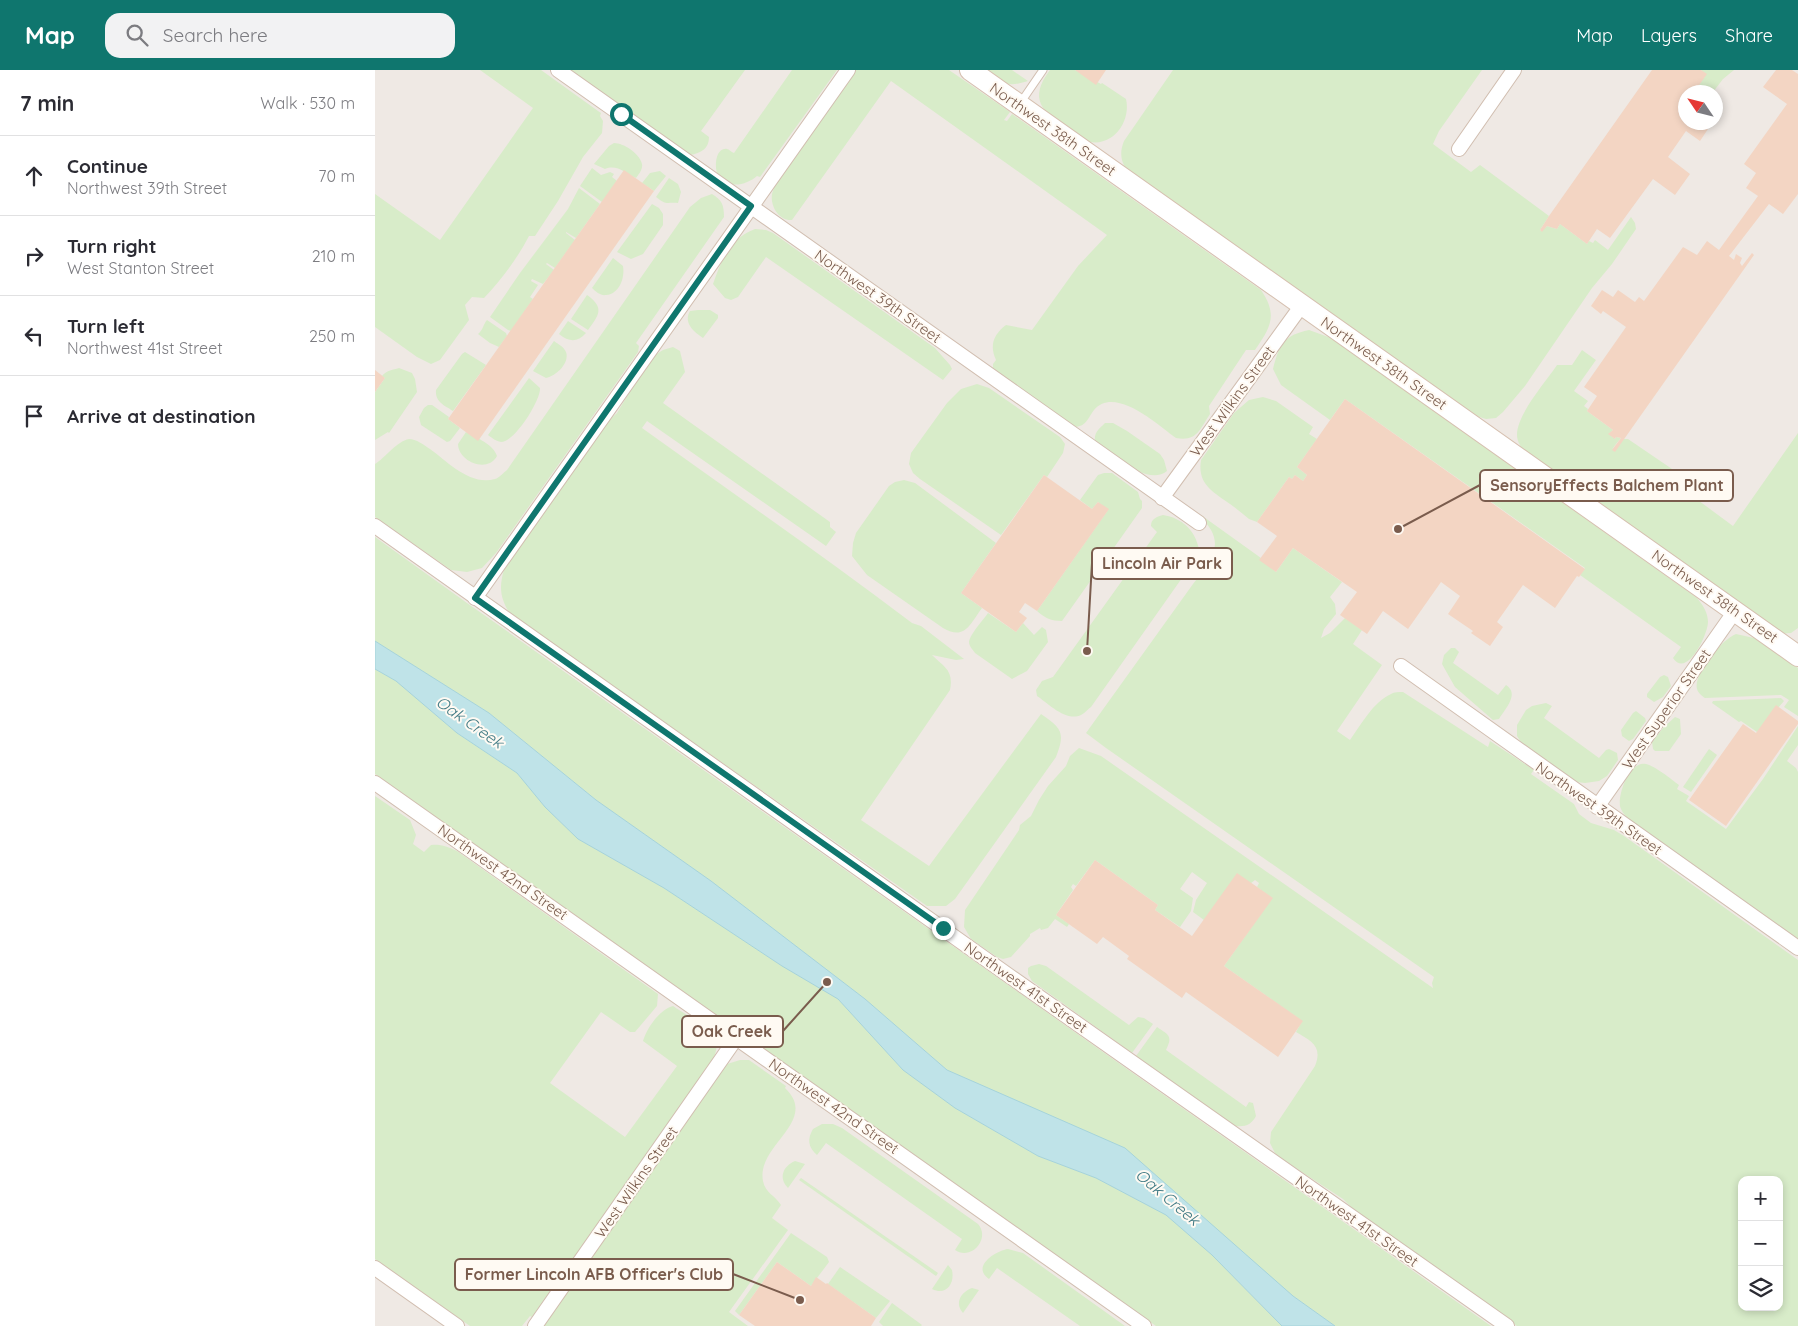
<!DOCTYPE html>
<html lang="en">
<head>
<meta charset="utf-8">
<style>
	body { margin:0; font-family:Quicksand,sans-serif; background:#f2f2f3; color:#2b2b33 }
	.controls { position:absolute; right:15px; bottom:15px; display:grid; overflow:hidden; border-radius:10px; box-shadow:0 2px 8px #0003 }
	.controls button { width:45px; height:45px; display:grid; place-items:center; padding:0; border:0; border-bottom:1px solid #e1e1e2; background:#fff; color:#2b2b33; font:25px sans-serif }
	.compass { position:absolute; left:1303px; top:15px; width:45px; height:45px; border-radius:50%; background:#fff; box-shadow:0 2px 8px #0003; rotate:305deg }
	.stop { position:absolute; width:15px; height:15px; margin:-11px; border:4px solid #0f766e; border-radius:50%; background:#fff }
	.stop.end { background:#0f766e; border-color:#fff; box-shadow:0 1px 5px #0008 }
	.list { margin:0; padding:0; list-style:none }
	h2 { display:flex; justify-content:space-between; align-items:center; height:65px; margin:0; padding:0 20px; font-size:21px }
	h2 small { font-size:16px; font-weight:400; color:#7c7c81 }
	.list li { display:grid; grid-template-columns:32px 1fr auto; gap:15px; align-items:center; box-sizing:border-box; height:80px; padding:0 20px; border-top:1px solid #e1e1e2 }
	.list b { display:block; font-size:19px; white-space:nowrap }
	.list p { margin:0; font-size:16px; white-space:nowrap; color:#7c7c81 }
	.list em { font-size:16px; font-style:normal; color:#7c7c81 }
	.icon { flex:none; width:28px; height:28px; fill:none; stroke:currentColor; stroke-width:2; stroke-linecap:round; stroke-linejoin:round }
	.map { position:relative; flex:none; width:1423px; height:1256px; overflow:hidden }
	header { display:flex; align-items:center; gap:30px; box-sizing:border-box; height:70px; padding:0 25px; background:#0f766e; color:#fff }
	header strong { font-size:24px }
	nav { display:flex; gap:28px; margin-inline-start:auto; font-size:18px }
	.search { width:350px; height:45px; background:#f2f2f3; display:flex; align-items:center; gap:12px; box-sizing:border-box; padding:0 18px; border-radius:15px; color:#7c7c81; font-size:19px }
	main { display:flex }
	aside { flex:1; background:#fff }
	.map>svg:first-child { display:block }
	.industrial { fill:#efe9e4; fill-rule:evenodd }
	.green { fill:#d8ecc9; fill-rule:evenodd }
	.water { fill:#bfe3e8; stroke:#a5d3da }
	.building { fill:#f3d5c3 }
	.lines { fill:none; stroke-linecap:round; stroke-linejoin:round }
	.service-casing { stroke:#d1beb0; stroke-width:9 }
	.minor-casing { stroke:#d1beb0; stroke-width:16 }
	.secondary-casing { stroke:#d6c0b0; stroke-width:22 }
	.service { stroke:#fff; stroke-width:7 }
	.minor { stroke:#fff; stroke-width:14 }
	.secondary { stroke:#fff; stroke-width:20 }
	.route { stroke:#0f766e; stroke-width:6 }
	.labels { text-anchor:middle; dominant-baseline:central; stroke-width:4; stroke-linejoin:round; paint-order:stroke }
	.street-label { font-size:15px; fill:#7a5c4d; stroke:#fffaf3 }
	.water-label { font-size:16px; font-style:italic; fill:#437c86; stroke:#fffaf3 }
	.leader { fill:none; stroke:#7a5c4d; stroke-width:2 }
	.callout-dot { fill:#7a5c4d; stroke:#fffaf3; stroke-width:2 }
	.callout { fill:#fffaf3; stroke:#7a5c4d; stroke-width:2 }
	.callout-label { font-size:16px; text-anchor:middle; font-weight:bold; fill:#7a5c4d }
</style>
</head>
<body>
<header>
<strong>Map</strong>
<div class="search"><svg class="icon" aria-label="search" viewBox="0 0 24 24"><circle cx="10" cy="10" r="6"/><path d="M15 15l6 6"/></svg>Search here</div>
<nav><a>Map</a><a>Layers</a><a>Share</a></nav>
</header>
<main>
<aside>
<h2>7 min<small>Walk · 530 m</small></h2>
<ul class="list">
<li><svg class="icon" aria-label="ahead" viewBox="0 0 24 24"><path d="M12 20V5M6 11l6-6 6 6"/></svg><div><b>Continue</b><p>Northwest 39th Street</p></div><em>70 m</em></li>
<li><svg class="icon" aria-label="right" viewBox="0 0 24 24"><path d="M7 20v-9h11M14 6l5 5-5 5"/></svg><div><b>Turn right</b><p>West Stanton Street</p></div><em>210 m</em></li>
<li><svg class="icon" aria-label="left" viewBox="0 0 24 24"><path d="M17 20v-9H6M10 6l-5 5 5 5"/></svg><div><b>Turn left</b><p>Northwest 41st Street</p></div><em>250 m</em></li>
<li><svg class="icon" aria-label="arrive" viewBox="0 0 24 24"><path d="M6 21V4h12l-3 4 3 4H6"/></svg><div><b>Arrive at destination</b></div></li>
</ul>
</aside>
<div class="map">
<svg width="1423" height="1256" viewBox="0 0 1423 1256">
	<rect width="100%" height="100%" fill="#fdf6ec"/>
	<path class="industrial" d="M0,0h1423v1256h-1423zM1310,22h30v30h-30zM1367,1110h37v127h-37z"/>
	<g class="green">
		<path d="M105,0h61l57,41 3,2 -1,3 3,5 -1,12 -19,24 -25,44 -23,35h-6c-12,23 -27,43 -45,62l-12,-1 -7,8 4,15 -29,40 -9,4 -14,-7 -42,-30v-133l65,46 93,-132z"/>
		<path d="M191,0h179l-44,61 8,6c0,12 -8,16 -19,18z"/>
		<path d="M417,0h45l-77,107 -3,-1c-10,9 -30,14 -39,-1 -4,-6 -3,-28 9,-26 2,0 4,3 7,4z"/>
		<path d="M480,0h94l61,42 -6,8 3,1 5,-7 249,176c17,25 10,37 -6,60h-9l-37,56 1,8c-10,15 -13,28 -34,24 -18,-13 -61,-53 -82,-28 -6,8 -8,17 -20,17l-81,-59v-4l3,-4c-7,-15 -2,-26 10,-35l26,5 46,-64 29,-31 -216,-154 -99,139c-13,1 -22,-14 -20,-26 1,-4 3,-8 4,-12z"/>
		<path d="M612,0h25l16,11c-22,7 -25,2 -41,-11z"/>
		<path d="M675,0h25l26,14 1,-1 24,16c5,21 -11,47 -36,43 -9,-1 -16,-8 -23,-13 -25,-18 -39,-30 -17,-59z"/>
		<path d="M798,0h309l-43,61 -6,13 38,28 9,-7 69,51 -9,14 2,1 5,-5 10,3 3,-5 27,20 2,-3 4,2 2,-3 13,10 23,-33 4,6 1,6 -24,35 -20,24 -67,98 -22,26 -7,6 -10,1 -13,-4 -347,-246c-6,-10 -6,-18 -2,-28z"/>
		<polygon points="1326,0 1359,0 1348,9 1338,22 1328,22 1322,18 1331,4"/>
		<path d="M239,73c10,0 26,11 28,21 1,5 -3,10 -6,14 -11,-5 -19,-14 -31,-9l-11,-5 15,-18z"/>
		<polygon points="217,98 226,105 235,102 239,104 237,107 242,111 227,132 205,116"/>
		<polygon points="285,101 291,106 279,121 267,113 275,103"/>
		<path d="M294,108l9,6 3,8 -3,11c-13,-1 -10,3 -22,-6z"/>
		<polygon points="204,118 225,134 201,168 191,162 191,163 200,170 180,198 172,193 171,194 179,200 168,214 157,209 156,211 163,215 155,227 158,229 136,261 133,260 115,247 145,203 193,139"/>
		<path d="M337,124c10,6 12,11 12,23l-88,126 3,3 -1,6 -142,201 -14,15 -15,4 -16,-2 -76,-53v-53c10,-6 22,-23 34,-25 7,0 15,6 21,10 18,13 40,37 65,30 4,-1 8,-6 12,-9l183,-263 11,-9z"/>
		<polygon points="277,134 284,138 288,144 288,155 268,184 256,189 242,182"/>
		<path d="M380,159l11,1 7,3 162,115 15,17 2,4 -9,11 -177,-123 -28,40 -7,3 -6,-2 -12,-14c8,-23 17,-46 42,-55z"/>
		<path d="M238,188l10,8c2,11 -3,28 -17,29 -5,1 -10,-3 -14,-7z"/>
		<path d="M212,225c18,13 12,20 1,35l-17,-11z"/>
		<path d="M323,240h12l8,5v3l-15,20c-9,-6 -20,-15 -13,-27z"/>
		<path d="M112,250l19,13 1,3 -8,11 -9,-4 -12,-9c5,-4 5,-9 9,-14z"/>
		<path d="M193,251l18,12c-9,10 -17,9 -27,1z"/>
		<path d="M934,260l22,8 366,260c6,7 11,15 11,24 0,12 -21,57 -35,36l8,-11 -101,-72 5,-7 -240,-169 -15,21 -49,-35 -8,-16c6,-24 11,-34 36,-39z"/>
		<path d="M179,271c4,3 10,6 12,11 4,11 -10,24 -20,26l-13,-7z"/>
		<path d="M298,277l7,4 5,21 -22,31 167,119v5l6,5 -10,14 -179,-125 -5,7c90,65 182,128 270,195l9,3 43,33 -8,1 -24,-5c12,12 22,15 18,35l-89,130 68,46 112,-152c20,14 25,18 15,43l-101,142 -9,7h-19l-417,-292c-11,-18 -11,-28 -5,-48l100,-142 12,-11 12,-20 26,-38 8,-5z"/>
		<path d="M1207,280l14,10 -22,31 14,10 -4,5 4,3 -1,2 26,19 -4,4 6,5 1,-2 5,1 -9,11 11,-10h5l69,47 -6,9 42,31 65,-93v195l-7,5 -13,1 -255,-184c-3,-4 -6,-10 -6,-15 0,-21 28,-52 40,-70h15z"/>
		<path d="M90,282l21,13 -33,46c-9,-6 -18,-9 -17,-21l26,-36z"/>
		<path d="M24,298l13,5 3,6 2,13 -28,41 -1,-1 -13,8v-48l10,-14 -3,-2c5,-6 11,-6 17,-8z"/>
		<path d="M154,308l11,10c1,12 -25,53 -38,54 -5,0 -10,-4 -14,-7z"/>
		<polygon points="602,314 614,318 685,367 690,374 688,383 672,407 669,405 626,465 545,409 538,403 534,394 536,383 572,333 586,319"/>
		<path d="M888,327l13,4 37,26 -4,7 8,5 -20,28 10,8 -4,6 -8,-6 -3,4 -3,-2 -32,45 -8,-3c-6,-5 -12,-10 -19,-15 -17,-12 -33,-20 -29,-44l33,-47 15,-13z"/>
		<polygon points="53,335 57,335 74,347 73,349 85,358 75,371 72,372 46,355 44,347 49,338"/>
		<path d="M730,353h8l14,8 33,23 4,6 3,11c-20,16 -56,-18 -72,-29 -1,-10 3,-12 10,-19z"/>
		<path d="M91,362c11,6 27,12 31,24 -10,18 -39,5 -39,-12z"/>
		<path d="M729,403h8l26,19 2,7 2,2v7l-80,113c-11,0 -17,-3 -25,-10l71,-101 -10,-8 -6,7 -12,-9 18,-25z"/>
		<path d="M529,410l11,3 81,60 -35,50 21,15c-12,16 -17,33 -39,20l-76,-53 -15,-19 1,-13 3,-10 33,-47 6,-4z"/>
		<path d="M788,445c19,3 32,15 36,34l-5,12 -103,146c-3,2 -6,6 -10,8 -15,7 -32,-11 -44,-19l-1,-6 6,-9 11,-4 104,-145 -6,-6c0,-7 5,-9 12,-11z"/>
		<path d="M823,445h3l60,43 15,14 17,-24 49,34 -12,15 5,7 1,10 -12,15 -3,9 9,-5 15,-15 17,12 -9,14 29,21 -45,66 13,9c11,-15 23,-38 41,-46 3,-2 8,-2 12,-2l85,55 2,-6 44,29 -3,4 43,30 5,10 12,9 23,7 10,6 174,124v366h-281l-102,-72 -64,-47 -8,-8 -67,-44 -6,-12 1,-11 44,-66c8,-20 -4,-25 -19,-34l6,-11 -78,-55 48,-68 -15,-11 2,-4 -4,-3 -51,40 -11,-8 3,-12 11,-17 -15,-11 -12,17 13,9 -2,13 -11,16 -25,-17 3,-5 -63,-45 -19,26 -3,-2 -2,3 2,3 -17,25 13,9 -2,3 -12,-8 -7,9 -7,2 -1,-2 -10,6v2l-19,21 -8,2 -6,-2 -26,-18 -7,-12 1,-17 54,-80 1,-5 11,-9 8,-16 9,-14 18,-20 4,-10 9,-8 22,8 332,232 -1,-5 2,-6 -328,-229 -20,-15 107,-149c20,-25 35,-43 5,-69zM1367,1110h37v127h-37z"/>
		<polygon points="0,467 92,533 1116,1256 960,1256 657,1038 572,1000 490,929 336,811 221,730 114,643 0,571"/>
		<path d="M613,543l28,19 7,-9 11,12 8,-8 4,3 2,12 -21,29 -15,8 -37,-26c-2,-3 -6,-7 -6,-11 1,-8 15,-23 19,-29z"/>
		<path d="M1361,564l18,4 44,30v48l-14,-9 5,-7 -8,-5 -76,3c-3,-2 -7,-5 -8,-9 -4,-15 25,-50 39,-55z"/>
		<path d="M1076,578h4l4,4 -6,11 45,32 8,-10c14,9 -1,24 -7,34l-6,1 -38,-33 -13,-23 2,-9z"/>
		<polygon points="0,599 21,611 82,663 142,703 170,737 203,769 289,818 407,896 463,929 528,1000 580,1038 663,1086 721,1108 791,1145 837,1185 907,1256 781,1256 0,704"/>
		<polygon points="1289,605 1293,607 1296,616 1288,627 1279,632 1272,627 1272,624 1285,607"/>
		<polygon points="1406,628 1409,631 1382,662 1366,651 1364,652 1337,633 1338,631"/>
		<polygon points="1171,633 1177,636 1169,648 1224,688 1231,680 1234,679 1242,683 1243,690 1232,706 1224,711 1210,713 1202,712 1148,675 1142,666 1142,655 1151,640 1157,636"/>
		<polygon points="1261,641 1270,648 1271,651 1258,669 1254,671 1247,666 1246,660 1258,643"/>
		<polygon points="1300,647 1305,649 1306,664 1294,681 1280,681 1278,679 1277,672 1288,658"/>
		<path d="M1423,656v19l-11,16 9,7 2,4v167l-170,-120c-3,-4 -7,-8 -8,-13 -2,-13 10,-46 26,-42 9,2 25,15 33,21l-2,4 12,7 -3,5 40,28 37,-50z"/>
		<polygon points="1334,679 1342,685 1316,722 1308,717"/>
		<path d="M0,726l35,24 6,15 -3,9 11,8 7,-7c10,-1 17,2 26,6l201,143 -1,12 -22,26h-5l-29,-20 -51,71 75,54 52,-71 -34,-25c4,-13 16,-31 30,-35 10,7 40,23 43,35 2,6 -1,13 -3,20l-181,256 -2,-1 -8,10h-52l-95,-67z"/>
		<polygon points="664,894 671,896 754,955 763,947 769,948 778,954 757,983 657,911 653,904 653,898 656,896"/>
		<path d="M782,957c12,8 16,9 9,23l80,57 3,-5 4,1 3,13c-5,9 -10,11 -21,10l-99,-70z"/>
		<path d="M365,990h9l37,26 -1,2c35,33 -29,57 -22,93 2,12 13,15 18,24l-9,13 16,12 -59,82 19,14h-206l182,-261z"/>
		<path d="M447,1054h11l9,4 136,96c13,15 -7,37 -23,26l7,-11 -136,-96 -9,12c-9,-8 -10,-16 -4,-26z"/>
		<path d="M420,1091l10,3 -17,24c-10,-10 -5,-22 7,-27z"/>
		<polygon points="426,1108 563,1203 561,1206 424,1110"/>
		<polygon points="416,1163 452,1187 454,1192 436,1216 402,1192 364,1245 360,1241"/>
		<path d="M633,1179l15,4 102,73h-45l-83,-58 -8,11c-18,-12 6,-28 19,-30z"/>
		<path d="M573,1195l4,5c3,14 -6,26 -20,19z"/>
		<polygon points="465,1197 515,1231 501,1248 453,1214"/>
		<path d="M597,1218l7,2 -16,23c-9,-10 -2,-21 9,-25z"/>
		<polygon points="517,1233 547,1255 546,1256 508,1256 504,1252"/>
	</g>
	<polygon class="water" points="0,571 114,643 221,730 336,811 490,929 572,1000 750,1078 918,1226 960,1256 907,1256 837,1185 791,1145 721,1108 663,1086 580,1038 528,1000 463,929 407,896 289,818 203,769 170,737 142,703 82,663 21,611 0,599"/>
	<g class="building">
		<polygon points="700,0 731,0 721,15"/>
		<polygon points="1277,0 1326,0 1332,4 1322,18 1328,22 1310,22 1310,52 1324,52 1333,59 1325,71 1311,61 1293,87 1315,104 1300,125 1278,109 1235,168 1222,159 1212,174 1185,154 1182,159 1172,156 1167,162 1165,160 1174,146"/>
		<polygon points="1401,0 1417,0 1423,4 1423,124 1408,144 1394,134 1354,186 1359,190 1361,184 1367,188 1365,193 1367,196 1377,183 1379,185 1240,382 1237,380 1246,368 1241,367 1240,369 1233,364 1238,360 1212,341 1222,326 1209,317 1251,257 1228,241 1226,244 1216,236 1227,220 1238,227 1243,220 1260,232 1264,227 1269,231 1308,177 1322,185 1332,171 1344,180 1383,126 1371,118 1381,103 1369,94 1412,34 1388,17"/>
		<polygon points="249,100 279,121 103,371 73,349"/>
		<polygon points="0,300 10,308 0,322"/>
		<polygon points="970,329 1210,499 1204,507 1202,506 1180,538 1148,515 1122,552 1128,557 1115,576 1096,563 1098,561 1073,544 1085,526 1066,512 1033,559 1008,541 992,564 965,545 982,522 918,478 901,502 884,490 902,466 882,452 914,407 917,409 920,405 928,411 932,405 922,397"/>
		<polygon points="669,405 717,439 723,432 734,439 662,541 650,533 644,542 652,548 641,562 586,523"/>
		<polygon points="1401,635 1423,651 1423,654 1351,756 1314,730 1368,654 1381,663"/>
		<polygon points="720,790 783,835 780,840 817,866 862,803 898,828 849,896 928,951 903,987 811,922 807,928 752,889 754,886 728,867 722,874 681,845"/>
		<polygon points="402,1192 436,1216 441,1207 451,1214 452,1213 501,1248 496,1256 380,1256 364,1245"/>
	</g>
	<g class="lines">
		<defs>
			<polyline id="service" points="646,32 668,0"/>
			<g id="minor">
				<polyline points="183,0 824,453"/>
				<polyline points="1084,79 1139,0"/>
				<polyline points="787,428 927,235"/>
				<polyline points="0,456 633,905 1132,1256"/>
				<polyline points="100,528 473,0"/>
				<polyline points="1026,596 1423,878"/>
				<polyline points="0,713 769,1256"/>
				<polyline points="1222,737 1360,541"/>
				<polyline points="0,1198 82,1256"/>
				<polyline points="160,1256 362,967"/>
			</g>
			<polyline id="secondary" points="595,0 1423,586"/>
		</defs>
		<use href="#service" class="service-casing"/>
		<use href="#minor" class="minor-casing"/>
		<use href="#secondary" class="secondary-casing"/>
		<use href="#service" class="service"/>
		<use href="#minor" class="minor"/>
		<use href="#secondary" class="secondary"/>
	</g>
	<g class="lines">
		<polyline class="route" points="246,44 376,136 100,528 568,858"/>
	</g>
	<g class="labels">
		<g class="street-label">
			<text transform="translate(678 59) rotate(35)">Northwest 38th Street</text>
			<text transform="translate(503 226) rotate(35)">Northwest 39th Street</text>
			<text transform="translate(1009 293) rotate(35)">Northwest 38th Street</text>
			<text transform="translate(857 331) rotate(-54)">West Wilkins Street</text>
			<text transform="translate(1340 526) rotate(35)">Northwest 38th Street</text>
			<text transform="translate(1291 639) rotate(-55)">West Superior Street</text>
			<text transform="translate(1224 738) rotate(35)">Northwest 39th Street</text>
			<text transform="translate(128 802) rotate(35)">Northwest 42nd Street</text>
			<text transform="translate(651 917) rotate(35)">Northwest 41st Street</text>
			<text transform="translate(459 1036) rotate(35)">Northwest 42nd Street</text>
			<text transform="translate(261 1112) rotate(-55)">West Wilkins Street</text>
			<text transform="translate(982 1151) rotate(35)">Northwest 41st Street</text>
		</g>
		<g class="water-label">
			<text transform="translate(95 652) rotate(35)">Oak Creek</text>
			<text transform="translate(793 1127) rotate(40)">Oak Creek</text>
		</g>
	</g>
	<path class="leader" d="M1023 459L1105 415M712 581L717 493M452 912L408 961M425 1230L358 1204"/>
	<g class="callout-dot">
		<circle cx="1023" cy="459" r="5"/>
		<circle cx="712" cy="581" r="5"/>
		<circle cx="452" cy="912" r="5"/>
		<circle cx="425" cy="1230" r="5"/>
	</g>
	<g class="callout">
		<rect x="1105" y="400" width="253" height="31" rx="5"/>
		<rect x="717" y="478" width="140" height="31" rx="5"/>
		<rect x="307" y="946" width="101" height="31" rx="5"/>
		<rect x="80" y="1189" width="278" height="31" rx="5"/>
	</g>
	<g class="callout-label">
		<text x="1232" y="421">SensoryEffects Balchem Plant</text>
		<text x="787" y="499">Lincoln Air Park</text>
		<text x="357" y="967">Oak Creek</text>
		<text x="219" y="1210">Former Lincoln AFB Officer's Club</text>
	</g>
</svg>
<div class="controls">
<button>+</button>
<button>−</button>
<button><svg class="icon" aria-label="layers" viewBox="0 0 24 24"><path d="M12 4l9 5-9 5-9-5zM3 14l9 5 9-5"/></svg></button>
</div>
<svg class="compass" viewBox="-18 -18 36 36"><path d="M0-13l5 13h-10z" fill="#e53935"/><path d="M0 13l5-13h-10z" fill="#7c7c81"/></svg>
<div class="stop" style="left:246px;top:44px"></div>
<div class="stop end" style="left:568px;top:858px"></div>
</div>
</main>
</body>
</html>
